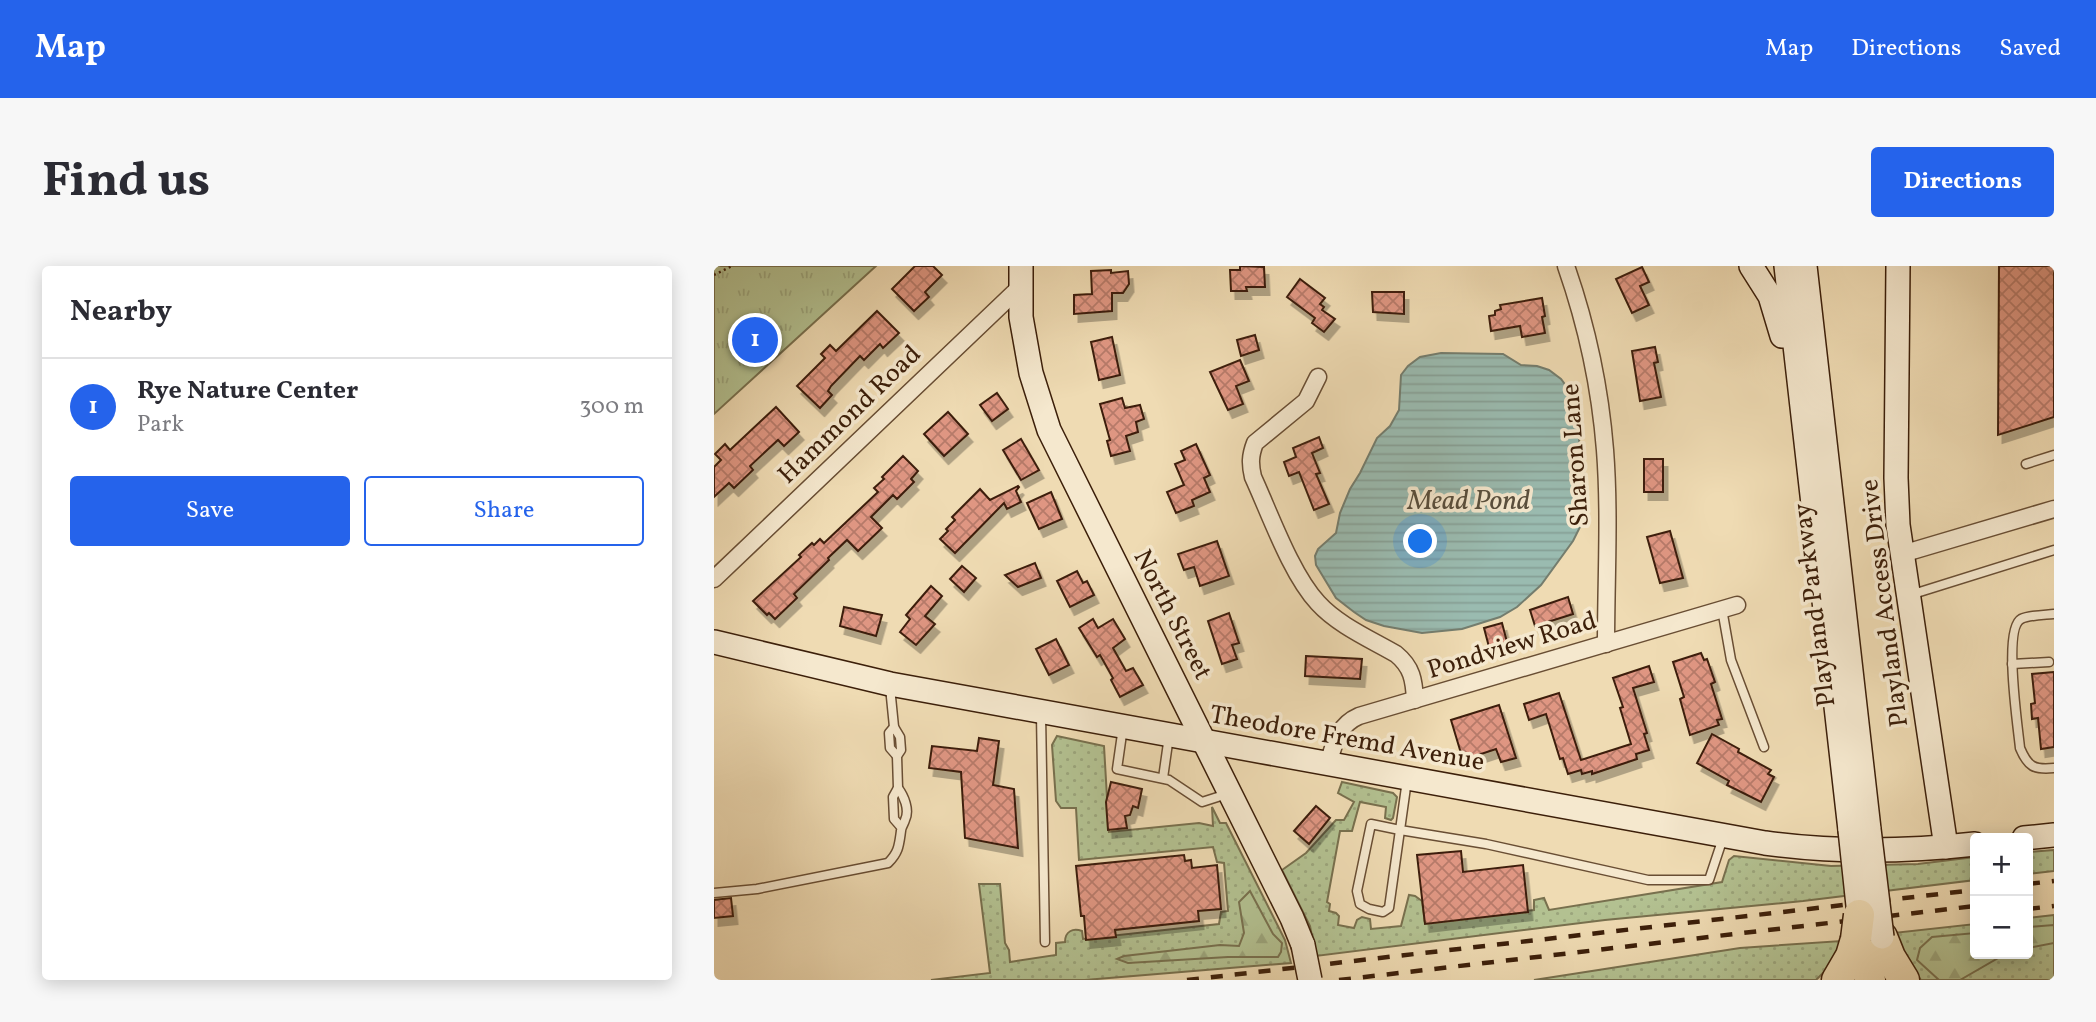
<!DOCTYPE html>
<html lang="en">
<head>
<meta charset="utf-8">
<style>
	body { margin:0; font-family:Vollkorn,serif; background:#f7f7f7; color:#2b2b33 }
	.controls { position:absolute; right:21px; bottom:21px; display:grid; overflow:hidden; border-radius:7px; box-shadow:0 4px 18px #0003 }
	.controls button { width:63px; height:63px; display:grid; place-items:center; padding:0; border:0; border-bottom:2px solid #e1e1e2; background:#fff; color:#2b2b33; font:35px sans-serif }
	.you { position:absolute; left:707px; top:276px; width:24px; height:24px; margin:-18px; border:5px solid #fff; border-radius:50%; background:#1a73e8; box-shadow:0 0 0 10px #1a73e833 }
	.badge { display:grid; place-items:center; width:46px; height:46px; border-radius:50%; background:#2563eb; color:#fff; font-size:23px; font-weight:700 }
	.pin { position:absolute; translate:-50% -50%; border:4px solid #fff; box-shadow:0 2px 7px #0006 }
	.list { margin:0; padding:0; list-style:none }
	h2 { display:flex; justify-content:space-between; align-items:center; height:91px; margin:0; padding:0 28px; font-size:30px }
	h2 small { font-size:23px; font-weight:400; color:#7c7c81 }
	.list li { display:grid; grid-template-columns:46px 1fr auto; gap:21px; align-items:center; box-sizing:border-box; height:98px; padding:0 28px; border-top:2px solid #e1e1e2 }
	.list b { display:block; font-size:26px; white-space:nowrap }
	.list p { margin:0; font-size:23px; white-space:nowrap; color:#7c7c81 }
	.list em { font-size:23px; font-style:normal; color:#7c7c81 }
	.actions { display:flex; gap:14px; padding:21px 28px }
	.actions a { flex:1; padding:16px 0; border:2px solid #2563eb; border-radius:7px; text-align:center; font-size:24px; color:#2563eb }
	.actions .main { background:#2563eb; color:#fff }
	.map { position:relative; flex:none; width:1340px; height:714px; overflow:hidden; border-radius:7px }
	header { display:flex; align-items:center; gap:42px; box-sizing:border-box; height:98px; padding:0 35px; background:#2563eb; color:#fff }
	header strong { font-size:33px }
	nav { display:flex; gap:38px; margin-inline-start:auto; font-size:24px }
	.intro { display:flex; align-items:center; justify-content:space-between; box-sizing:border-box; height:168px; padding:0 42px }
	h1 { margin:0; font-size:49px }
	.button { padding:18px 32px; border-radius:7px; background:#2563eb; color:#fff; font-size:24px; font-weight:700 }
	main { display:flex; gap:42px; padding:0 42px }
	aside { flex:1; background:#fff; border-radius:7px; box-shadow:0 4px 18px #0003 }
	.map>svg:first-child { display:block }
	.grass { fill:url(#grass-dots); stroke:#78704e; stroke-width:2 }
	.forest { fill:url(#forest-firs); stroke:#78704e; stroke-width:2 }
	.park { fill:url(#park-tufts); stroke:#78704e; stroke-width:2 }
	.water { fill:url(#water-rules); stroke:#747d6e; stroke-width:2 }
	.building { fill:url(#building-cross-hatch); stroke:#3c1f0a; stroke-width:2; filter:url(#shadow) }
	.lines { fill:none; stroke-linecap:round; stroke-linejoin:round }
	.lane-casing { stroke:#694e34; stroke-width:11 }
	.street-casing { stroke:#694e34; stroke-width:19 }
	.secondary-casing { stroke:#3c1f0a; stroke-width:26 }
	.highway-casing { stroke:#3c1f0a; stroke-width:33 }
	.path { stroke:#3c1f0a; stroke-width:2.5; stroke-dasharray:2 3.5; stroke-linecap:butt }
	.lane { stroke:#f5e8ce; stroke-width:8 }
	.street { stroke:#f5e8ce; stroke-width:16 }
	.secondary { stroke:#f5e8ce; stroke-width:23 }
	.highway { stroke:#efdbb3; stroke-width:30 }
	.rail { stroke:#3c1f0a; stroke-width:4.5; stroke-dasharray:12 12; stroke-linecap:butt }
	.secondary-bridge-casing { stroke:#3c1f0a; stroke-width:26; stroke-linecap:butt }
	.highway-bridge-casing { stroke:#3c1f0a; stroke-width:33; stroke-linecap:butt }
	.secondary-bridge { stroke:#f5e8ce; stroke-width:23 }
	.highway-bridge { stroke:#efdbb3; stroke-width:30 }
	.labels { text-anchor:middle; dominant-baseline:central; stroke-width:7; stroke-linejoin:round; paint-order:stroke }
	.street-label { font-size:26px; fill:#3c1f0a; stroke:#f5e8ce }
	.water-label { font-size:28px; font-style:italic; fill:#584e3c; stroke:#f5e8ce }
</style>
</head>
<body>
<header>
<strong>Map</strong>
<nav><a>Map</a><a>Directions</a><a>Saved</a></nav>
</header>
<div class="intro"><h1>Find us</h1><a class="button">Directions</a></div>
<main>
<aside>
<h2>Nearby<small></small></h2>
<ul class="list">
<li><span class="badge">1</span><div><b>Rye Nature Center</b><p>Park</p></div><em>300 m</em></li>
</ul>
<div class="actions"><a class="main">Save</a><a>Share</a></div>
</aside>
<div class="map">
<svg width="1340" height="714" viewBox="0 0 1340 714">
	<defs>
		<pattern id="grass-dots" width="8" height="8" patternUnits="userSpaceOnUse" patternTransform="scale(1.75)"><rect width="8" height="8" fill="#b3c191"/><path d="M2 2h.1M6 6h.1" fill="none" stroke="#9ba57c" stroke-width="1.8" stroke-linecap="round"/></pattern>
		<pattern id="forest-firs" width="22" height="20" patternUnits="userSpaceOnUse" patternTransform="scale(1.75)"><rect width="22" height="20" fill="#b3c191"/><path d="M5 1l3.5 6h-7zM16 11l3.5 6h-7z" fill="#9ba57c"/></pattern>
		<pattern id="park-tufts" width="24" height="20" patternUnits="userSpaceOnUse" patternTransform="scale(1.75)"><rect width="24" height="20" fill="#b3c191"/><path d="M3 7l-1-3M5 7V3M7 7l1-3M15 17l-1-3M17 17v-4M19 17l1-3" fill="none" stroke="#9ba57c"/></pattern>
		<pattern id="water-rules" width="6" height="5" patternUnits="userSpaceOnUse" patternTransform="scale(1.75)"><rect width="6" height="5" fill="#9abbb0"/><path d="M0 2.5h6" fill="none" stroke="#86a096"/></pattern>
		<pattern id="building-cross-hatch" width="8" height="8" patternUnits="userSpaceOnUse" patternTransform="scale(1.75)"><rect width="8" height="8" fill="#df9682"/><path d="M0 0l8 8M0 8l8-8" fill="none" stroke="#b67a69"/></pattern>
		<filter id="shadow"><feDropShadow dx="4.5" dy="8" stdDeviation="0" flood-color="#0004"/></filter>
	</defs>
	<rect width="100%" height="100%" fill="#efdbb3"/>
	<filter id="stains"><feTurbulence type="fractalNoise" baseFrequency=".00286" numOctaves="4"/><feColorMatrix values="0 0 0 0 .2 0 0 0 0 .09 0 0 0 0 .02 0 0 0 .5 -.17"/></filter>
	<radialGradient id="worn" r=".72"><stop offset=".6" stop-color="#630" stop-opacity="0"/><stop offset="1" stop-color="#630" stop-opacity=".3"/></radialGradient>
	<g class="grass">
		<path d="M343,470l47,10 5,86 90,-9 14,3 -1,-19 8,16h6l59,117 6,23 -206,17h-154l59,-7 -11,-89h21l5,59 4,7 1,12 46,-7v-12l9,-1c0,-11 8,-14 17,-11l1,8 136,-15 2,-12 7,-1 -4,-48 -7,-1 -4,-15 -134,13 -3,-52h-15l-5,-7 -4,-56z"/>
		<polygon points="628,516 679,527 683,531 679,552 677,554 671,552 672,541 646,536 638,565 626,565 613,636 616,638 615,645 622,647 625,650 624,659 640,662 643,654 648,651 656,653 657,663 687,660 695,629 701,630 708,635 711,657 820,644 820,634 830,632 835,644 1008,616 1015,594 1020,590 1117,600 1204,598 1261,591 1261,614 1089,635 891,654 602,690 596,660 568,604 592,587 622,554 630,554 640,536 624,527"/>
		<polygon points="1340,584 1340,605 1314,608 1314,586"/>
		<polygon points="1340,649 1340,714 1207,714 1189,694 1179,667 1261,658 1261,688 1314,688 1314,652"/>
		<polygon points="1127,675 1119,697 1102,714 820,714 1026,682"/>
	</g>
	<g class="forest">
		<polygon points="536,625 559,668 568,677 567,686 564,691 514,691 414,697 403,693 410,690 506,679 525,680 530,667 525,636"/>
		<polygon points="1340,659 1340,677 1314,682 1314,661"/>
		<polygon points="1261,667 1261,688 1291,688 1246,714 1225,714 1203,694 1206,682 1218,671"/>
	</g>
	<polygon class="park" points="0,0 162,0 0,148"/>
	<polygon class="water" points="727,87 789,88 807,99 823,100 835,104 847,113 858,128 871,212 871,237 868,257 859,275 827,319 803,341 786,351 748,363 708,367 670,360 652,354 640,346 622,332 602,299 601,290 604,283 622,267 626,247 636,223 646,207 663,172 676,160 685,144 687,109 694,100 706,91"/>
	<g class="building">
		<polygon points="201,0 219,0 228,9 211,26 215,31 200,45 178,23"/>
		<polygon points="526,0 550,1 551,21 532,21 533,25 517,25 516,4 526,4"/>
		<polygon points="1285,0 1340,0 1340,151 1284,169"/>
		<polygon points="928,1 935,16 926,20 935,39 918,47 902,13"/>
		<polygon points="397,4 397,7 414,5 415,18 409,27 398,27 398,45 360,48 360,29 378,28 377,5"/>
		<polygon points="586,13 611,32 606,38 610,41 608,44 621,53 610,66 598,57 601,52 573,31"/>
		<polygon points="658,26 690,26 690,48 659,46"/>
		<polygon points="828,32 831,50 828,51 831,67 808,71 806,60 777,65 775,50 781,49 781,45 787,43 786,39"/>
		<polygon points="163,45 185,67 169,82 166,78 150,94 146,90 117,120 114,125 118,129 106,142 83,120 111,92 107,88 116,79 122,85"/>
		<polygon points="541,69 545,84 527,90 523,74"/>
		<polygon points="398,71 406,109 385,114 377,76"/>
		<polygon points="941,81 944,96 940,97 947,131 926,135 918,85"/>
		<polygon points="526,94 535,115 522,120 529,138 514,144 496,106"/>
		<polygon points="283,127 294,143 278,155 266,139"/>
		<polygon points="408,132 411,142 426,139 430,153 422,156 424,166 412,170 416,185 397,190 393,175 396,174 386,138"/>
		<polygon points="62,141 85,166 70,180 64,174 36,200 39,204 20,222 15,217 0,231 0,201 7,194 1,188 11,178 16,184"/>
		<polygon points="234,146 254,168 230,190 210,168"/>
		<polygon points="605,171 609,182 598,187 606,207 602,208 615,238 600,244 585,206 575,210 570,196 582,191 579,182"/>
		<polygon points="307,173 325,204 307,214 289,184"/>
		<polygon points="482,178 496,209 490,212 496,226 478,234 480,240 462,247 453,226 470,219 461,198 471,194 467,185"/>
		<polygon points="189,190 204,205 197,213 200,216 183,233 179,229 157,251 168,262 144,285 133,274 114,292 115,294 80,328 83,332 61,353 55,347 53,349 39,335 87,291 85,289 98,277 100,279 106,273 110,277 164,226 160,222 170,213 168,211"/>
		<rect x="930" y="193" width="19" height="33"/>
		<polygon points="304,220 305,221 302,225 307,236 293,243 290,237 241,287 226,273 234,265 232,263 241,254 238,251 266,223 276,234"/>
		<polygon points="337,226 348,253 325,263 313,237"/>
		<polygon points="956,265 969,312 946,317 933,271"/>
		<polygon points="503,275 515,310 486,320 480,301 470,304 464,288"/>
		<polygon points="321,297 327,312 304,321 291,309"/>
		<polygon points="248,300 262,312 250,326 236,313"/>
		<polygon points="363,305 369,317 373,315 380,329 356,341 343,315"/>
		<polygon points="217,320 228,330 211,350 221,358 202,379 186,366 196,353 192,349"/>
		<polygon points="854,331 859,348 821,360 816,344"/>
		<polygon points="130,341 168,349 162,370 126,360"/>
		<polygon points="515,347 525,377 518,379 523,393 508,398 494,355"/>
		<polygon points="379,353 384,362 399,353 411,373 399,382 412,405 419,402 429,419 406,431 397,414 399,412 386,389 383,391 365,362"/>
		<polygon points="788,357 793,376 775,381 770,362"/>
		<polygon points="342,373 355,399 335,409 322,383"/>
		<polygon points="987,387 990,394 993,393 1001,416 997,418 1008,453 1003,454 1005,459 976,469 966,433 970,431 959,396"/>
		<polygon points="592,390 648,393 646,413 591,410"/>
		<polygon points="935,400 940,416 919,422 933,467 930,468 935,484 922,488 923,493 878,508 878,505 868,508 867,504 854,508 849,492 846,493 832,448 815,454 810,438 845,427 867,494 917,478 906,442 909,441 899,412"/>
		<polygon points="1340,406 1340,481 1327,483 1324,452 1318,453 1317,438 1321,437 1318,408"/>
		<polygon points="785,439 802,492 787,496 782,483 749,494 737,454"/>
		<polygon points="998,468 1025,483 1024,486 1057,504 1054,508 1060,511 1047,536 1013,519 1015,515 983,497"/>
		<polygon points="265,472 285,475 279,519 300,523 304,582 251,572 247,506 215,502 218,480 263,485"/>
		<polygon points="397,516 428,523 424,542 419,540 416,549 411,550 413,562 394,564 392,536"/>
		<polygon points="602,540 616,552 595,578 580,565"/>
		<polygon points="747,585 749,606 809,599 814,646 711,658 703,589"/>
		<polygon points="470,589 471,595 477,594 478,602 503,599 507,643 484,645 485,655 401,664 402,671 372,674 370,650 367,650 362,600"/>
		<polygon points="17,632 19,650 0,652 0,634"/>
	</g>
	<g class="lines">
		<defs>
			<g id="lane">
				<polyline points="1312,198 1340,189"/>
				<polyline points="1196,329 1340,284"/>
				<polyline points="1008,343 1017,394 1050,481"/>
				<path d="M1340,348c-9,1 -25,1 -33,5 -18,10 -3,108 -1,129 8,19 14,22 34,20"/>
				<polyline points="1298,398 1335,396"/>
				<polyline points="176,421 180,461 186,471 187,484 183,490 184,522 179,531 180,553 187,561"/>
				<polyline points="327,449 331,676"/>
				<polyline points="180,461 175,467 176,482 183,490"/>
				<polyline points="409,461 403,503 455,514 488,536 513,528"/>
				<polyline points="449,512 455,470"/>
				<polyline points="693,514 686,564 772,578 934,614 995,614 1009,572"/>
				<polygon points="657,558 686,564 675,642 669,646 655,643 646,638 643,625"/>
				<path d="M0,627l43,-4 131,-26c11,-11 11,-18 13,-32 0,-4 3,-7 4,-11 5,-10 -1,-24 -7,-32"/>
			</g>
			<g id="street">
				<path d="M852,0c21,60 34,121 39,184 5,64 1,129 1,194"/>
				<path d="M604,111l-12,24 -51,42c-5,13 -5,21 -2,34 17,37 38,97 65,126 20,22 52,36 78,51 16,13 18,26 19,46"/>
				<polyline points="1188,288 1340,243"/>
				<polyline points="0,313 306,21"/>
				<path d="M614,498c6,-20 10,-39 31,-48l378,-111"/>
			</g>
			<g id="secondary">
				<polyline points="307,0 307,51 317,107 335,164 578,652 589,679"/>
				<polyline points="1037,0 1056,30 1068,70"/>
				<polyline points="1072,0 1136,564"/>
				<polyline points="1091,0 1155,563"/>
				<polyline points="1184,0 1182,212 1184,259 1232,581"/>
				<path d="M0,376l176,42 875,159c72,10 138,9 210,1"/>
				<polyline points="1310,572 1340,569"/>
			</g>
			<g id="highway">
				<polyline points="1168,671 1176,691 1190,714"/>
				<polyline points="1150,673 1156,714"/>
				<polyline points="1123,714 1137,690 1142,673"/>
			</g>
		</defs>
		<use href="#lane" class="lane-casing"/>
		<use href="#street" class="street-casing"/>
		<use href="#secondary" class="secondary-casing"/>
		<use href="#highway" class="highway-casing"/>
		<polyline class="path" points="0,9 18,0"/>
		<use href="#lane" class="lane"/>
		<use href="#street" class="street"/>
		<use href="#secondary" class="secondary"/>
		<use href="#highway" class="highway"/>
		<g class="rail">
			<polyline points="1314,618 1340,615"/>
			<polyline points="1314,643 1340,640"/>
			<polyline points="473,714 1261,624"/>
			<polyline points="625,714 1261,640"/>
		</g>
		<defs>
			<g id="secondary-bridge">
				<polyline points="1155,563 1168,671"/>
				<polyline points="1136,564 1145,649"/>
				<polyline points="589,679 596,714"/>
			</g>
			<polyline id="highway-bridge" points="1142,673 1145,649"/>
		</defs>
		<use href="#secondary-bridge" class="secondary-bridge-casing"/>
		<use href="#highway-bridge" class="highway-bridge-casing"/>
		<use href="#secondary-bridge" class="secondary-bridge"/>
		<use href="#highway-bridge" class="highway-bridge"/>
	</g>
	<g class="labels">
		<g class="street-label">
			<text transform="translate(136 149) rotate(-44)">Hammond Road</text>
			<text transform="translate(862 189) rotate(-94)">Sharon Lane</text>
			<text transform="translate(1171 337) rotate(-97)">Playland Access Drive</text>
			<text transform="translate(1101 339) rotate(-97)">Playland Parkway</text>
			<text transform="translate(458 349) rotate(63)">North Street</text>
			<text transform="translate(798 380) rotate(-17)">Pondview Road</text>
			<text transform="translate(633 473) rotate(10)">Theodore Fremd Avenue</text>
		</g>
		<g class="water-label">
			<text x="755" y="235">Mead Pond</text>
		</g>
	</g>
	<rect width="100%" height="100%" filter="url(#stains)"/>
	<rect width="100%" height="100%" fill="url(#worn)"/>
</svg>
<div class="controls">
<button>+</button>
<button>−</button>
</div>
<div class="you"></div>
<div class="pin badge" style="left:41px;top:74px">1</div>
</div>
</main>
</body>
</html>
